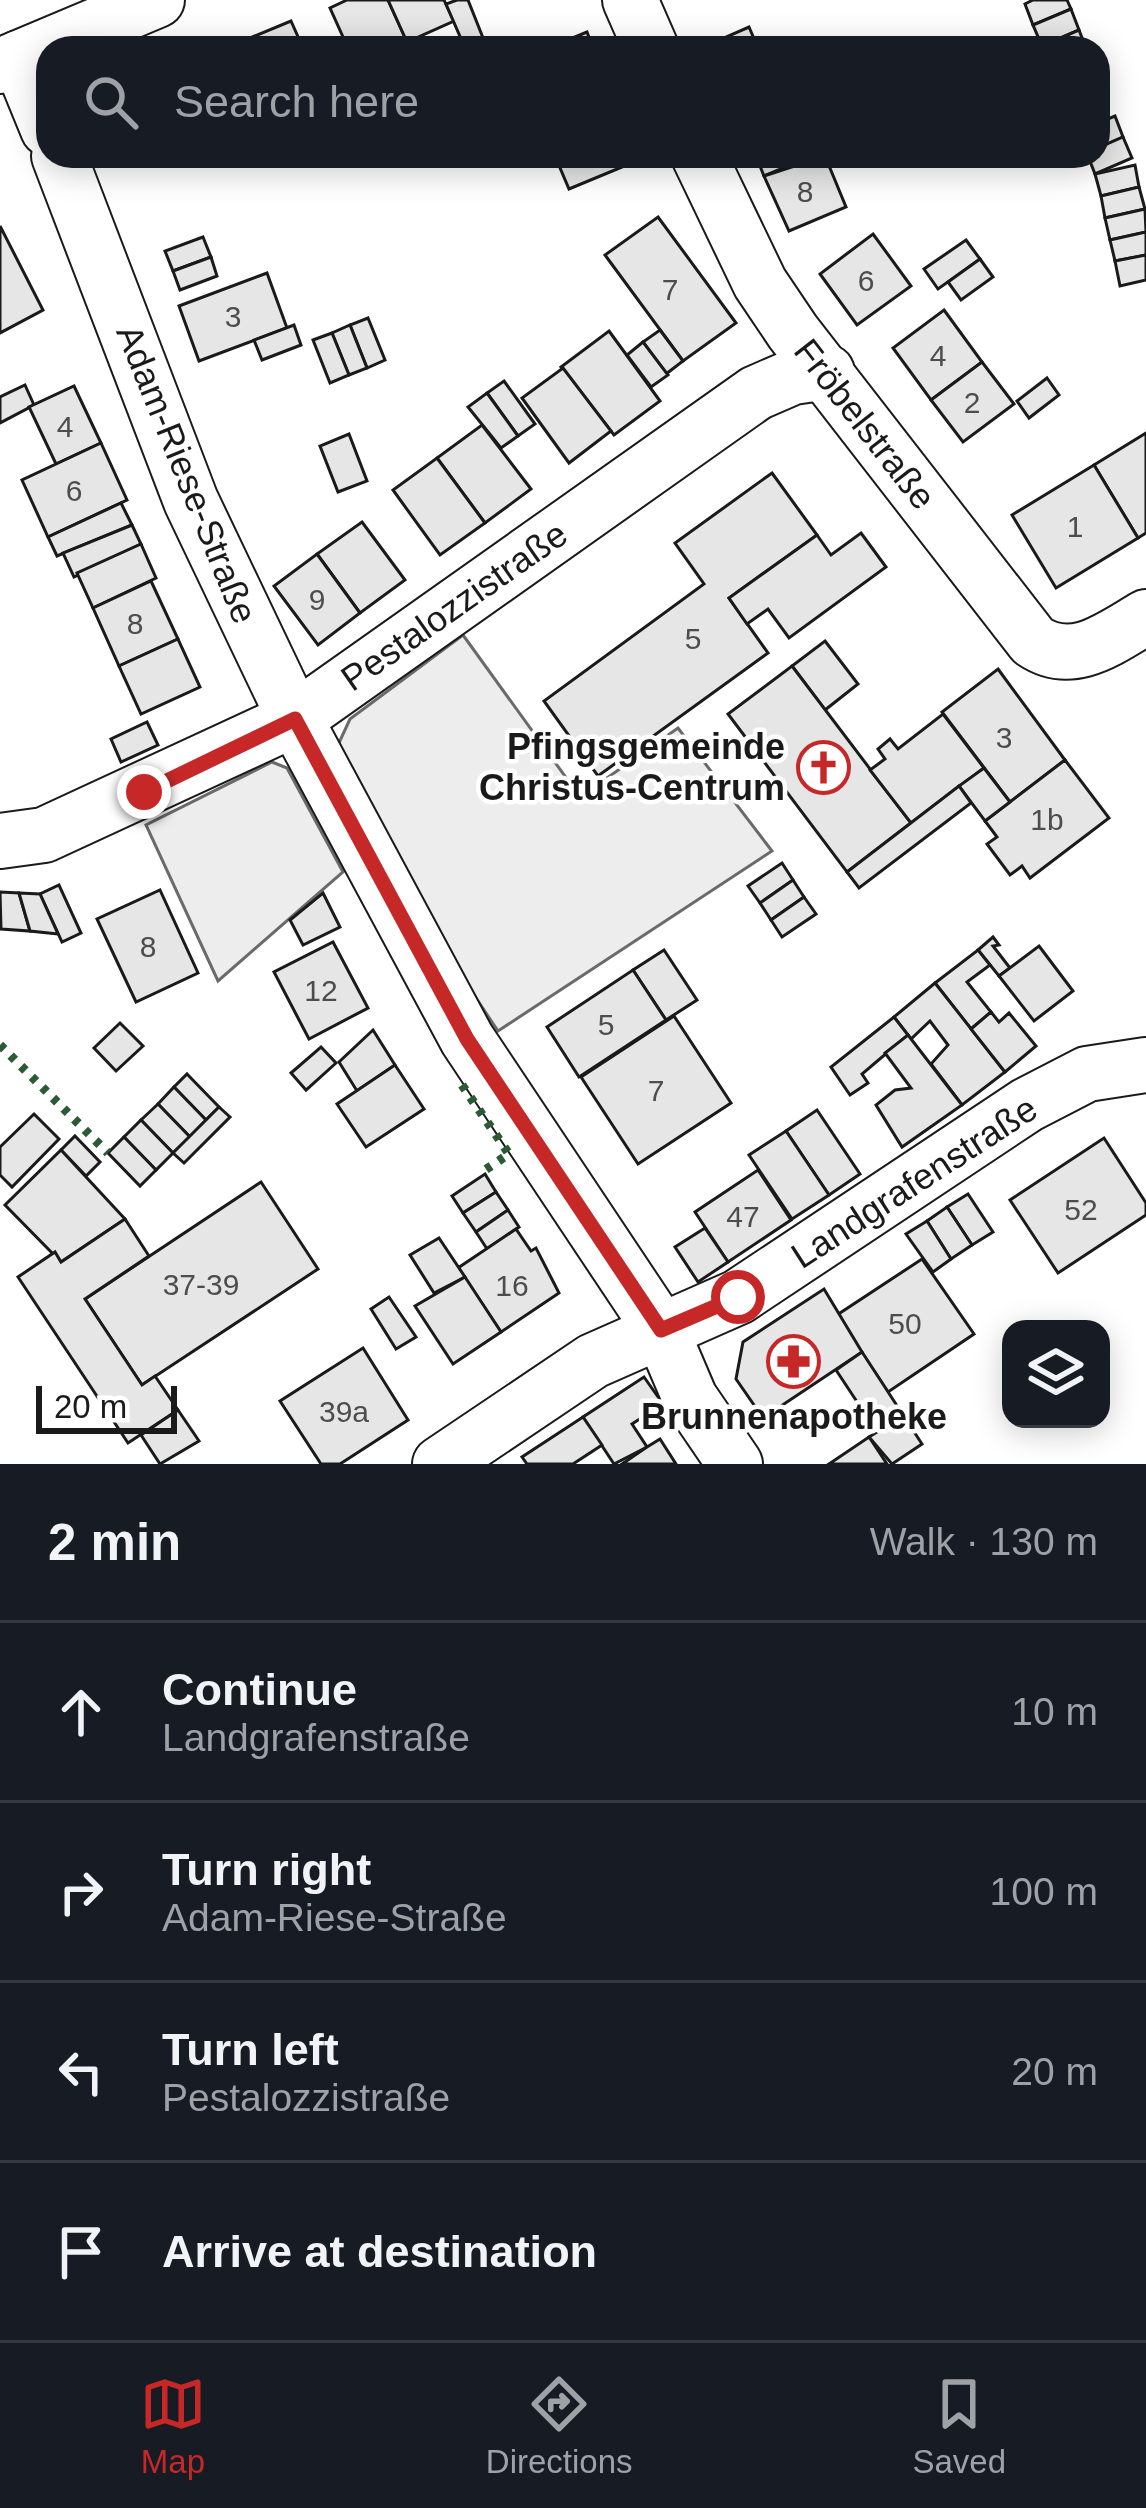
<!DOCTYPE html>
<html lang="en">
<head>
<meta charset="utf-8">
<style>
	body { margin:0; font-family:Arial,sans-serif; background:#20242c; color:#f1f3f6 }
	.controls { position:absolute; right:36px; bottom:36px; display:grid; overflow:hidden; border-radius:24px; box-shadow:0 6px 30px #0003 }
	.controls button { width:108px; height:108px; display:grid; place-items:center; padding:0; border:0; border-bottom:3px solid #363941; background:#171b24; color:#f1f3f6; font:60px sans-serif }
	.scale { position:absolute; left:36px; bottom:30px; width:141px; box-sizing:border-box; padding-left:12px; border:6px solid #1a1a1a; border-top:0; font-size:33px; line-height:42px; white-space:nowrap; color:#1a1a1a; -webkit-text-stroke:9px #fff; paint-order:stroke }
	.stop { position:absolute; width:36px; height:36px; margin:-27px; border:9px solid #c62828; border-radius:50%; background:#fff }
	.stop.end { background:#c62828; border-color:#fff; box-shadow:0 3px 12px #0008 }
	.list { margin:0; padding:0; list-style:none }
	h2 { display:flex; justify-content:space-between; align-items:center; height:156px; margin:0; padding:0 48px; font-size:51px }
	h2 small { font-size:39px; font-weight:400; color:#9ea1a6 }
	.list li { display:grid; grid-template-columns:78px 1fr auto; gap:36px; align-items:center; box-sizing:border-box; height:180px; padding:0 48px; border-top:3px solid #363941 }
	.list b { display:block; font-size:45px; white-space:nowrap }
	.list p { margin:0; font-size:39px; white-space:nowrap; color:#9ea1a6 }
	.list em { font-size:39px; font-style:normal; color:#9ea1a6 }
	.icon { flex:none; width:66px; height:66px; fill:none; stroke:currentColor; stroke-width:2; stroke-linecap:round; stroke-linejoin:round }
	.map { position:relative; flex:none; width:1146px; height:1464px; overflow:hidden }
	.search { position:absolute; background:#171b24; box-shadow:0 6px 30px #0003; left:36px; right:36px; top:36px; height:132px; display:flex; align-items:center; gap:30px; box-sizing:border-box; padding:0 42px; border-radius:36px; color:#9ea1a6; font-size:45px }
	.sheet { height:876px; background:#171b24 }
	nav { display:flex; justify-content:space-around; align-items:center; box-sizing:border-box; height:168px; border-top:3px solid #363941; background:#171b24; font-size:33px; color:#9ea1a6 }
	nav a { display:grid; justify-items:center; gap:6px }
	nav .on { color:#c62828 }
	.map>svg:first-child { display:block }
	.green { fill:#ededed; stroke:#6a6a6a; stroke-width:3 }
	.building { fill:#e6e6e6; stroke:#1a1a1a; stroke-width:3 }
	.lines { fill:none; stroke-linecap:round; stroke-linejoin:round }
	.minor-casing { stroke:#1a1a1a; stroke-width:58 }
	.minor { stroke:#fff; stroke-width:54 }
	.hedge { stroke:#2b5a34; stroke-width:9; stroke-dasharray:6 9; stroke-linecap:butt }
	.route { stroke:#c62828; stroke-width:15 }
	.labels { text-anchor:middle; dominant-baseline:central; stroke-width:9; stroke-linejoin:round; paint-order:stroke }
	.number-label { font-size:30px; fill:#4d4d4d }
	.street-label { font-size:36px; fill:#1a1a1a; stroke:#fff }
	.poi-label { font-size:36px; font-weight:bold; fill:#1a1a1a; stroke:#fff; text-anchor:end }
</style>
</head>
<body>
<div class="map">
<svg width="1146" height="1464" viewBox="0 0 1146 1464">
	<rect width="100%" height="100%" fill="#fff"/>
	<g class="green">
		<polygon points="463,635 580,797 678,728 772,851 498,1031 460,974 338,745 350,719"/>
		<polygon points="272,762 287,768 343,872 218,981 146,825"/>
	</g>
	<g class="building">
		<polygon points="347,0 388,0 407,42 393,48 348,48 330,8"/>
		<polygon points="388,0 444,0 454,21 407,42"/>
		<polygon points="457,0 468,0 487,48 465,48 446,4"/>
		<polygon points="1033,0 1067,0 1071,9 1033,25 1025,4"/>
		<polygon points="1071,9 1079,30 1042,46 1033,25"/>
		<polygon points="291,21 303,48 249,48 245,40"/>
		<polygon points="749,27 758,48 711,48 710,44"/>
		<polygon points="1079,30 1086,48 1042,48 1042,46"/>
		<polygon points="587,32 593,48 548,48"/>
		<polygon points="1115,116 1123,137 1098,148 1098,123"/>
		<polygon points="1123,137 1132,158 1095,174 1088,156 1098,156 1098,148"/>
		<polygon points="555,156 637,156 639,160 569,189"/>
		<polygon points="756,156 803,156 805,159 764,176"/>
		<polygon points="825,156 846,207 789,231 764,176"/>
		<polygon points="1135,165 1139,187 1101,196 1095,174"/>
		<polygon points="1139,187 1145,209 1105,218 1101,196"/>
		<polygon points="1145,209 1146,232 1110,240 1105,218"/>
		<polygon points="658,217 736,323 683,361 605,255"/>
		<polygon points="0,226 43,310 0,333"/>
		<polygon points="1146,232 1146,255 1115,261 1110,240"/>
		<polygon points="873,234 911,286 857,325 820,274"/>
		<polygon points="203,237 211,257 173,271 165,251"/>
		<polygon points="966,240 980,259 938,289 924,269"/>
		<polygon points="1146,255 1146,280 1120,286 1115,261"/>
		<polygon points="211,257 217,276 180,290 173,271"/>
		<polygon points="980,259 993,277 961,300 948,282"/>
		<polygon points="267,273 287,328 199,361 179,306"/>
		<polygon points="944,310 982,362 931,400 893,348"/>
		<polygon points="368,318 385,360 367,368 350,325"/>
		<polygon points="294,325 301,345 262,360 254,340"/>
		<polygon points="350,325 367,368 349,375 332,333"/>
		<polygon points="660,330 683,361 666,374 643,342"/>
		<polygon points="609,331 660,401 614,435 561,367"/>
		<polygon points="332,333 349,375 330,383 313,340"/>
		<polygon points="643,342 668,375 651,387 627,355"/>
		<polygon points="982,362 1014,404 963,442 931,400"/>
		<polygon points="563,368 611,431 569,463 522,398"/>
		<polygon points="1047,378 1059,395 1029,418 1017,401"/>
		<polygon points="504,381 535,424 518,436 487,393"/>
		<polygon points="25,385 34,405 0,423 0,397"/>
		<polygon points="74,386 101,443 56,464 29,407"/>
		<polygon points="487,393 518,436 501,448 468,407"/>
		<polygon points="482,425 531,489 485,523 437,458"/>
		<polygon points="1146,433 1146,533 1138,538 1094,465"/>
		<polygon points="349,434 367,481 338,492 320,446"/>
		<polygon points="101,443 127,500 48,537 22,480"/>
		<polygon points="437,458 485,523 440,555 393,490"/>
		<polygon points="1094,465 1138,538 1056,588 1012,515"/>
		<polygon points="772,473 817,535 729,598 768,653 598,776 544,701 704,584 675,543"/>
		<polygon points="121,503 132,525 57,556 48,537"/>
		<polygon points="362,522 405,580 360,613 317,554"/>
		<polygon points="132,525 141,544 74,577 63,553"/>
		<polygon points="861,533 886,567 789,638 768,609 747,624 729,598 817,535 831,555"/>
		<polygon points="141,544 156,578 93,608 77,573"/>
		<polygon points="317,554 360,613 318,645 274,586"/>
		<polygon points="151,581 178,639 119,666 93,608"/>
		<polygon points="178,639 200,687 141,714 119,666"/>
		<polygon points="825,641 858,684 825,710 792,666"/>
		<polygon points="792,666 911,823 847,872 728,714"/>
		<polygon points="998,669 1065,760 1010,802 942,712"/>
		<polygon points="943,714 984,768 911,823 870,770 885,759 878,749 890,739 898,749"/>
		<polygon points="147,722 158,745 121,762 111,739"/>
		<polygon points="1065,760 1109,818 1030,878 1022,866 1010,875 987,844 997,837 985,821"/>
		<polygon points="984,768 1010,802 985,821 959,786"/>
		<polygon points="959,786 971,803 859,888 847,872"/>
		<polygon points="782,863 793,880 760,903 748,886"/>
		<polygon points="793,880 804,897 771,920 760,903"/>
		<polygon points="59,885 81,933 62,942 40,894"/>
		<polygon points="160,890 198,973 136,1002 97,919"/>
		<polygon points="0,892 19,893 30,931 1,929"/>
		<polygon points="19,893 40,894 58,934 30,931"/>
		<polygon points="323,893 340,927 303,945 290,920"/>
		<polygon points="804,897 816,914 782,937 771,920"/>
		<polygon points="993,937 999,945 993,946 1010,968 999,976 978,950"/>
		<polygon points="333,942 368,1008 309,1039 274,972"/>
		<polygon points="1039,946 1073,991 1034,1021 999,976"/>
		<polygon points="664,950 697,1000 666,1020 633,970"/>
		<polygon points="978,950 990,965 967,982 991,1012 971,1029 935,983"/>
		<polygon points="633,970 666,1020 579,1077 547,1027"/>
		<polygon points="935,983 1005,1072 962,1105 931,1064 948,1045 930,1021 911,1039 894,1017"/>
		<polygon points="991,1012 999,1022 1009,1013 1036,1046 1005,1072 971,1029"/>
		<polygon points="674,1016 731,1103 638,1164 581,1077"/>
		<polygon points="894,1017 908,1035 862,1074 868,1083 850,1095 831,1067"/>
		<polygon points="120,1023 143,1046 116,1071 94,1048"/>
		<polygon points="373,1030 395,1065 357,1091 339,1062"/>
		<polygon points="908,1035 962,1105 902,1147 876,1105 895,1090 911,1088 885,1053"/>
		<polygon points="321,1047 336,1063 306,1090 291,1073"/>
		<polygon points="395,1065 424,1109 366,1147 337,1104"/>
		<polygon points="187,1074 219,1107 206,1120 174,1087"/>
		<polygon points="174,1087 206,1120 190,1137 158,1104"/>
		<polygon points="158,1104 190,1137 173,1153 141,1120"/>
		<polygon points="219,1107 230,1117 184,1163 173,1153"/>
		<polygon points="817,1110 860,1174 829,1195 786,1131"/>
		<polygon points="34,1114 59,1139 12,1187 0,1175 0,1147"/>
		<polygon points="141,1120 173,1153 156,1170 124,1137"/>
		<polygon points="786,1131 829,1195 792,1219 749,1155"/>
		<polygon points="75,1136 100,1162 86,1176 61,1150"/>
		<polygon points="124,1137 156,1170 140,1186 108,1153"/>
		<polygon points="1104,1138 1146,1203 1146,1215 1058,1273 1010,1200"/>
		<polygon points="61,1150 125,1219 61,1262 5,1205"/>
		<polygon points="758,1170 791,1220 728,1262 695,1212"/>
		<polygon points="485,1174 496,1192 463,1213 452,1196"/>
		<polygon points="261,1182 318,1269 142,1385 85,1299"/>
		<polygon points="496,1192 508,1210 476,1232 463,1213"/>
		<polygon points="968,1194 993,1232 972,1245 947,1207"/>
		<polygon points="947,1207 972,1245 951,1259 927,1221"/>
		<polygon points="508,1210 519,1227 487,1249 476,1232"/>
		<polygon points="125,1219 149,1256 85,1299 142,1385 155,1376 178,1410 128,1443 18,1277 55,1252 61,1262"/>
		<polygon points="927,1221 951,1259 933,1272 906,1234"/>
		<polygon points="705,1228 728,1262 698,1282 675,1247"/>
		<polygon points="516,1229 531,1251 536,1248 559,1293 501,1332 458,1268"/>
		<polygon points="439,1238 465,1277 434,1293 410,1255"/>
		<polygon points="922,1259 974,1334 888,1392 837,1315"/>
		<polygon points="465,1277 501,1332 453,1364 415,1306"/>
		<polygon points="824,1289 862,1352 763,1418 736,1379 743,1342"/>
		<polygon points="389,1297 416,1337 396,1349 371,1309"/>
		<polygon points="363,1348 408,1420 340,1464 321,1464 280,1401"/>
		<polygon points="862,1352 922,1444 892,1464 869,1437 877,1432 836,1370"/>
		<polygon points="644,1377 663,1404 632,1424 647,1447 614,1464 583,1417"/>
		<polygon points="178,1410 199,1441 160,1464 141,1435"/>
		<polygon points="583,1417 602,1445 573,1464 527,1464 522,1457"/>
		<polygon points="869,1437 887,1464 829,1464"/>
		<polygon points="660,1439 676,1464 622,1464 647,1447"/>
	</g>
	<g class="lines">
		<defs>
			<g id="minor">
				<polyline points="630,0 651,48"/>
				<polyline points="19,58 48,129"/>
				<polyline points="0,66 157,0"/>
				<polyline points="59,156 191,501 295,719 467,1039 661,1330 690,1398 735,1464"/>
				<path d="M699,156l61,127 33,49 240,309c40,27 77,-3 113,-24"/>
				<polyline points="0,841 44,835 295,719 756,393 793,377 827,372"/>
				<polyline points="440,1464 593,1361 738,1297 1027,1105 1087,1074 1146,1065"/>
			</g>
		</defs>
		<use href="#minor" class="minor-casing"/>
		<use href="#minor" class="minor"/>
		<g class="hedge">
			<polyline points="0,1045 108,1153"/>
			<polyline points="462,1085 509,1154 482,1172"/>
		</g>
	</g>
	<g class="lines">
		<polyline class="route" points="144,792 295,719 467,1039 661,1330 738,1297"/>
	</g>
	<defs>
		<symbol id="church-ring" viewBox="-11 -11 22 22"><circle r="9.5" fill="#fff" stroke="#c62828" stroke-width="1.5"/><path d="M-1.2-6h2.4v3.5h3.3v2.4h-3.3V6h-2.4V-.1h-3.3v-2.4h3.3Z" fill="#c62828"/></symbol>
		<symbol id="pharmacy-ring" viewBox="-11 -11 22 22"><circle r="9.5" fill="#fff" stroke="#c62828" stroke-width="1.5"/><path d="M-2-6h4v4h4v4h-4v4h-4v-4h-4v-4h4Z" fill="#c62828"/></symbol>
	</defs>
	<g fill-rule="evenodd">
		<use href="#church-ring" x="794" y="738" width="59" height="59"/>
		<use href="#pharmacy-ring" x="764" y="1332" width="59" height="59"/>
	</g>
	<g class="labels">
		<g class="number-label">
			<text x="805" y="191">8</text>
			<text x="866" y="280">6</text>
			<text x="670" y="289">7</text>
			<text x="233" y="316">3</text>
			<text x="938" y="355">4</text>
			<text x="972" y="402">2</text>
			<text x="65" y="426">4</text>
			<text x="74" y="490">6</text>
			<text x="1075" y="526">1</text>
			<text x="317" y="599">9</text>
			<text x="135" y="623">8</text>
			<text x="693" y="638">5</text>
			<text x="1004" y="737">3</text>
			<text x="1047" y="819">1b</text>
			<text x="148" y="946">8</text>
			<text x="321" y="990">12</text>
			<text x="606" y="1024">5</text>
			<text x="656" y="1090">7</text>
			<text x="1081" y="1209">52</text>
			<text x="743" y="1216">47</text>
			<text x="201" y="1284">37-39</text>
			<text x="512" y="1285">16</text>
			<text x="905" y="1323">50</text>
			<text x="344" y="1411">39a</text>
		</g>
		<g class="street-label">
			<text transform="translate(865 424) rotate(52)">Fröbelstraße</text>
			<text transform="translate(187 474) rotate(68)">Adam-Riese-Straße</text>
			<text transform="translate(454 606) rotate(-35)">Pestalozzistraße</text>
			<text transform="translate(914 1182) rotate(-33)">Landgrafenstraße</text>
		</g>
		<g class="poi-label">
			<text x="785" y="746">Pfingsgemeinde<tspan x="785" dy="41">Christus-Centrum</tspan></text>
			<text x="794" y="1416" text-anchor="middle">Brunnenapotheke</text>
		</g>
	</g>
</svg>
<div class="controls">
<button><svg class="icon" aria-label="layers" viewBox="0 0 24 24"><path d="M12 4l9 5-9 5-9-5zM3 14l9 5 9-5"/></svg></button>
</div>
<div class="scale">20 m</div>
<div class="stop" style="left:738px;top:1297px"></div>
<div class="stop end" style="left:144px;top:792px"></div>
<div class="search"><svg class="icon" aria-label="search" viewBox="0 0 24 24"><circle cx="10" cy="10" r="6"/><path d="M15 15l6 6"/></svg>Search here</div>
</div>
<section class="sheet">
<h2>2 min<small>Walk · 130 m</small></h2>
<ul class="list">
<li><svg class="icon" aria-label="ahead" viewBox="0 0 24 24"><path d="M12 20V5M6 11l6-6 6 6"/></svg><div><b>Continue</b><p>Landgrafenstraße</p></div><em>10 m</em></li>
<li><svg class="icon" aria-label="right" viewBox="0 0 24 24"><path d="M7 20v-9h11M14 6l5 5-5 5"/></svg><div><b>Turn right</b><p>Adam-Riese-Straße</p></div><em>100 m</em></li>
<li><svg class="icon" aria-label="left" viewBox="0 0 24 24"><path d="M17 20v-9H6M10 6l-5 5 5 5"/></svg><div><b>Turn left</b><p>Pestalozzistraße</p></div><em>20 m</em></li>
<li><svg class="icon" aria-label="arrive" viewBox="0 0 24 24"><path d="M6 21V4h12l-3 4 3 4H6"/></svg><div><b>Arrive at destination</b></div></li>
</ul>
</section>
<nav>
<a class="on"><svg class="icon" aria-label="map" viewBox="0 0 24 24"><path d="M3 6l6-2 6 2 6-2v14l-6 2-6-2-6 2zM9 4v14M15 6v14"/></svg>Map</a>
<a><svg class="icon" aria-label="directions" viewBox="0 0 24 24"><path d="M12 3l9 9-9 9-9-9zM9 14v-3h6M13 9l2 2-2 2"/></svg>Directions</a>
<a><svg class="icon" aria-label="saved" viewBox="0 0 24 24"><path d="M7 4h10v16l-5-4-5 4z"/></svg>Saved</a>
</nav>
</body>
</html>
